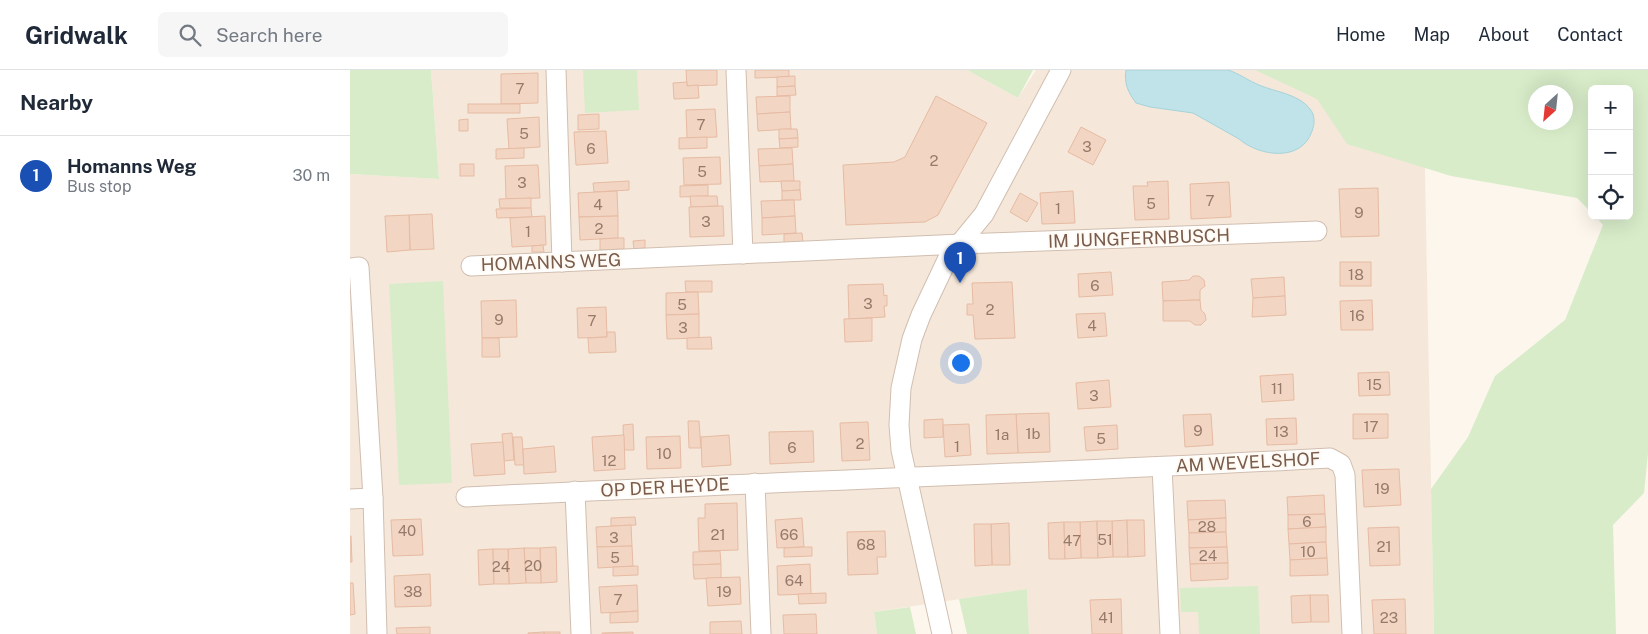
<!DOCTYPE html>
<html lang="en">
<head>
<meta charset="utf-8">
<style>
	body { margin:0; font-family:"Public Sans",sans-serif; background:#f6f6f7; color:#1f2937 }
	.controls { position:absolute; right:15px; top:15px; display:grid; overflow:hidden; border-radius:8px; box-shadow:0 5px 20px #0002 }
	.controls button { width:45px; height:45px; display:grid; place-items:center; padding:0; border:0; border-bottom:1px solid #e0e1e3; background:#fff; color:#1f2937; font:25px sans-serif }
	.compass { position:absolute; left:1178px; top:15px; width:45px; height:45px; border-radius:50%; background:#fff; box-shadow:0 5px 20px #0002; rotate:207deg }
	.you { position:absolute; left:610px; top:292px; width:18px; height:18px; margin:-12px; border:4px solid #fff; border-radius:50%; background:#1a73e8; box-shadow:0 0 0 8px #1a73e833 }
	.badge { display:grid; place-items:center; width:32px; height:32px; border-radius:50%; background:#1a73e8; color:#fff; font-size:16px; font-weight:700 }
	.pin { position:absolute; translate:-50% -41px; filter:drop-shadow(0 1px 2px #0008) }
	.pin::after { content:''; position:absolute; top:26px; width:18px; height:15px; background:inherit; clip-path:polygon(0 0,100% 0,50% 100%) }
	.list { margin:0; padding:0; list-style:none }
	h2 { display:flex; justify-content:space-between; align-items:center; height:65px; margin:0; padding:0 20px; font-size:21px }
	h2 small { font-size:16px; font-weight:400; color:#747a83 }
	.list li { display:grid; grid-template-columns:32px 1fr auto; gap:15px; align-items:center; box-sizing:border-box; height:80px; padding:0 20px; border-top:1px solid #e0e1e3 }
	.list b { display:block; font-size:19px; white-space:nowrap }
	.list p { margin:0; font-size:16px; white-space:nowrap; color:#747a83 }
	.list em { font-size:16px; font-style:normal; color:#747a83 }
	.icon { flex:none; width:28px; height:28px; fill:none; stroke:currentColor; stroke-width:2; stroke-linecap:round; stroke-linejoin:round }
	.map { position:relative; flex:none; width:1298px; height:564px; overflow:hidden }
	header { display:flex; align-items:center; gap:30px; box-sizing:border-box; height:70px; padding:0 25px; background:#fff; border-bottom:1px solid #e0e1e3 }
	header strong { font-size:24px }
	nav { display:flex; gap:28px; margin-inline-start:auto; font-size:18px }
	.search { width:350px; height:45px; background:#f6f6f7; display:flex; align-items:center; gap:12px; box-sizing:border-box; padding:0 18px; border-radius:8px; color:#747a83; font-size:19px }
	main { display:flex }
	aside { flex:1; background:#fff }
	.map>svg:first-child { display:block }
	.residential { fill:#f5e8da }
	.green { fill:#d8ecc9; fill-rule:evenodd }
	.water { fill:#bfe3e8; stroke:#a5d3da }
	.building { fill:#f3d5c3; stroke:#e6bba3 }
	.lines { fill:none; stroke-linecap:round; stroke-linejoin:round }
	.minor-casing { stroke:#d1beb0; stroke-width:21 }
	.minor { stroke:#fff; stroke-width:19 }
	.labels { text-anchor:middle; dominant-baseline:central; stroke-width:4; stroke-linejoin:round; paint-order:stroke }
	.number-label { font-size:15px; fill:#987a6a }
	.street-label { font-size:18px; fill:#7a5c4d; stroke:#fffaf3 }
</style>
</head>
<body>
<header>
<strong>Gridwalk</strong>
<div class="search"><svg class="icon" aria-label="search" viewBox="0 0 24 24"><circle cx="10" cy="10" r="6"/><path d="M15 15l6 6"/></svg>Search here</div>
<nav><a>Home</a><a>Map</a><a>About</a><a>Contact</a></nav>
</header>
<main>
<aside>
<h2>Nearby<small></small></h2>
<ul class="list">
<li><span class="badge" style="background:#1a4fb4">1</span><div><b>Homanns Weg</b><p>Bus stop</p></div><em>30 m</em></li>
</ul>
</aside>
<div class="map">
<svg width="1298" height="564" viewBox="0 0 1298 564">
	<rect width="100%" height="100%" fill="#fdf6ec"/>
	<polygon class="residential" points="81,0 617,0 668,28 686,0 1073,0 1084,564 679,564 677,519 524,542 527,564 0,564 0,104 89,109"/>
	<g class="green">
		<polygon points="0,0 81,0 89,109 0,104"/>
		<polygon points="233,0 287,0 289,40 235,43"/>
		<polygon points="617,0 683,0 668,28"/>
		<path d="M905,0h393v383l-4,40 -31,32 3,109h-182l-3,-145 37,-52 27,-61 70,-56 38,-95 -8,-9h34v-127h-37v124l-15,-15 -126,-22 -104,-32 -30,-45zM1186,22h30v30h-30z"/>
		<polygon points="93,211 102,413 49,415 39,214"/>
		<polygon points="908,516 910,564 849,564 848,542 831,542 830,518"/>
		<polygon points="677,519 679,564 617,564 609,529"/>
		<polygon points="560,537 566,564 527,564 524,542"/>
	</g>
	<path class="water" d="M776,0c25,0 50,0 76,0 7,0 19,0 26,0 10,3 21,11 31,15 16,7 40,9 51,24 5,6 5,15 2,22 -10,31 -52,26 -73,8l-46,-26 -43,-6 -14,-4c-8,-11 -12,-19 -10,-33z"/>
	<g class="building">
		<polygon points="336,0 367,0 367,15 337,16"/>
		<polygon points="405,0 439,0 439,7 405,8"/>
		<polygon points="188,3 188,33 151,34 151,4"/>
		<polygon points="445,6 445,16 427,17 427,7"/>
		<polygon points="337,12 337,16 348,15 349,28 324,29 323,13"/>
		<polygon points="445,16 446,25 427,26 427,17"/>
		<polygon points="440,26 440,42 407,44 406,27"/>
		<polygon points="586,26 637,53 588,145 575,152 496,155 493,95 544,92 555,87"/>
		<rect x="118" y="34" width="52" height="9"/>
		<polygon points="365,39 367,67 337,68 336,40"/>
		<polygon points="440,42 441,59 408,61 407,44"/>
		<polygon points="249,44 249,59 228,60 228,45"/>
		<polygon points="189,47 190,77 159,79 157,49"/>
		<polygon points="118,49 118,61 109,61 109,50"/>
		<polygon points="731,57 756,70 743,95 718,82"/>
		<polygon points="429,59 447,59 448,68 429,69"/>
		<polygon points="256,61 258,93 226,95 224,62"/>
		<polygon points="357,67 357,78 329,79 329,68"/>
		<polygon points="448,68 448,77 430,78 429,69"/>
		<polygon points="174,78 174,88 146,89 146,79"/>
		<polygon points="442,78 443,94 409,96 408,79"/>
		<polygon points="370,87 371,114 334,115 333,88"/>
		<rect x="110" y="94" width="14" height="12"/>
		<polygon points="443,94 444,111 410,112 409,96"/>
		<polygon points="188,95 190,128 156,129 155,96"/>
		<polygon points="279,111 279,120 244,122 243,113"/>
		<polygon points="431,111 450,111 450,120 432,121"/>
		<polygon points="818,111 819,149 785,150 783,116 798,116 797,112"/>
		<polygon points="879,112 881,147 841,149 840,114"/>
		<polygon points="358,115 358,126 330,127 330,116"/>
		<polygon points="1028,118 1029,166 991,167 989,119"/>
		<polygon points="450,120 451,130 432,130 432,121"/>
		<polygon points="267,121 268,146 229,147 228,123"/>
		<polygon points="723,121 725,153 692,154 690,123"/>
		<polygon points="670,123 688,133 677,152 660,142"/>
		<polygon points="340,126 367,126 368,136 341,137"/>
		<polygon points="181,128 181,138 150,138 149,129"/>
		<polygon points="444,130 445,146 412,148 411,131"/>
		<polygon points="373,136 374,166 340,167 339,137"/>
		<polygon points="181,138 182,147 147,148 146,139"/>
		<polygon points="82,144 84,179 60,180 59,145"/>
		<polygon points="59,145 60,180 37,182 35,146"/>
		<polygon points="195,146 196,175 162,177 160,148"/>
		<polygon points="268,146 268,168 230,170 229,147"/>
		<polygon points="445,146 446,163 412,165 412,148"/>
		<polygon points="452,163 453,173 434,174 434,164"/>
		<polygon points="268,168 274,168 274,179 250,180 250,169"/>
		<polygon points="295,170 295,178 284,179 283,171"/>
		<polygon points="193,175 194,182 182,182 182,176"/>
		<rect x="990" y="192" width="31" height="24"/>
		<polygon points="761,202 763,225 729,227 728,204"/>
		<polygon points="843,206 849,206 854,210 855,216 850,220 850,230 813,231 812,212 839,210"/>
		<polygon points="934,207 935,226 903,228 901,209"/>
		<polygon points="335,211 362,211 362,222 336,222"/>
		<polygon points="662,212 665,268 625,269 623,245 617,245 617,234 623,234 622,213"/>
		<polygon points="533,214 534,226 537,225 537,236 534,236 535,247 499,249 498,215"/>
		<polygon points="348,222 349,244 316,245 316,223"/>
		<polygon points="935,226 936,245 902,247 903,228"/>
		<polygon points="166,230 167,267 132,268 131,231"/>
		<polygon points="850,230 851,240 855,244 856,250 851,255 845,255 840,251 813,251 813,231"/>
		<polygon points="1022,230 1023,260 991,260 990,231"/>
		<polygon points="256,237 257,267 228,268 227,238"/>
		<polygon points="755,243 757,266 728,268 726,244"/>
		<polygon points="349,244 349,268 317,269 316,245"/>
		<polygon points="522,248 522,271 495,272 494,249"/>
		<polygon points="257,262 265,262 266,282 239,283 238,268 257,267"/>
		<polygon points="361,267 362,279 337,279 337,268"/>
		<polygon points="132,268 149,268 150,287 132,287"/>
		<polygon points="1039,302 1040,325 1009,326 1008,303"/>
		<polygon points="943,304 944,330 912,332 910,306"/>
		<polygon points="759,310 761,337 728,339 726,313"/>
		<polygon points="699,343 700,382 668,383 666,344"/>
		<polygon points="666,344 668,383 637,384 636,345"/>
		<polygon points="861,344 863,375 835,377 833,345"/>
		<polygon points="1003,344 1038,344 1038,368 1003,369"/>
		<polygon points="946,348 947,374 917,375 916,349"/>
		<polygon points="593,349 593,367 574,368 574,350"/>
		<polygon points="338,351 349,351 351,378 339,378"/>
		<polygon points="518,352 520,390 492,391 490,353"/>
		<polygon points="283,354 284,380 274,380 273,355"/>
		<polygon points="619,354 621,385 595,387 593,355"/>
		<polygon points="767,355 768,379 736,381 734,357"/>
		<polygon points="463,361 464,392 420,394 419,362"/>
		<polygon points="162,363 164,390 154,391 152,364"/>
		<polygon points="274,365 275,399 244,401 242,367"/>
		<polygon points="379,365 381,395 352,397 351,367"/>
		<polygon points="330,366 331,398 297,399 296,367"/>
		<polygon points="163,367 172,367 174,395 165,395"/>
		<polygon points="153,372 155,404 124,406 121,374"/>
		<polygon points="204,376 206,402 174,404 173,379"/>
		<polygon points="1049,399 1051,435 1014,437 1012,400"/>
		<polygon points="974,425 975,444 938,445 937,427"/>
		<polygon points="875,430 876,448 838,450 837,431"/>
		<polygon points="387,433 388,480 349,481 348,448 355,448 355,434"/>
		<polygon points="975,444 976,457 938,459 938,445"/>
		<polygon points="285,447 286,455 261,456 261,448"/>
		<polygon points="452,448 454,477 427,478 425,450"/>
		<polygon points="876,448 876,462 839,463 838,450"/>
		<polygon points="71,449 73,485 43,486 41,450"/>
		<polygon points="777,450 778,487 763,487 762,451"/>
		<polygon points="777,450 794,450 795,486 778,487"/>
		<polygon points="747,451 748,488 731,488 730,452"/>
		<polygon points="747,451 762,451 763,487 748,488"/>
		<polygon points="714,452 715,489 699,489 698,453"/>
		<polygon points="714,452 730,452 731,488 715,489"/>
		<polygon points="659,453 660,495 642,495 641,454"/>
		<polygon points="624,454 641,454 642,495 625,496"/>
		<polygon points="281,455 282,476 247,477 246,457"/>
		<polygon points="976,457 976,472 939,474 938,459"/>
		<polygon points="1049,457 1050,495 1020,496 1018,458"/>
		<polygon points="535,461 536,487 527,487 528,504 498,505 497,462"/>
		<polygon points="876,462 877,477 839,478 839,463"/>
		<polygon points="0,466 1,466 2,492 0,492"/>
		<polygon points="976,472 977,488 940,490 939,474"/>
		<polygon points="282,476 283,496 248,498 247,477"/>
		<polygon points="206,477 207,512 191,513 190,478"/>
		<polygon points="454,477 462,477 462,486 434,487 434,478"/>
		<polygon points="877,477 878,493 840,494 839,478"/>
		<polygon points="174,478 190,478 191,513 176,513"/>
		<polygon points="174,478 176,513 159,514 158,479"/>
		<polygon points="143,479 144,514 129,515 128,480"/>
		<polygon points="143,479 158,479 159,514 144,514"/>
		<polygon points="370,481 371,494 343,495 343,482"/>
		<polygon points="977,488 978,505 940,506 940,490"/>
		<polygon points="878,493 878,509 841,511 840,494"/>
		<polygon points="371,494 371,508 344,509 343,495"/>
		<polygon points="460,494 461,524 428,525 427,496"/>
		<polygon points="288,496 288,505 263,506 263,497"/>
		<polygon points="80,504 81,536 45,537 44,506"/>
		<polygon points="390,507 391,534 358,536 356,508"/>
		<polygon points="0,513 3,513 5,544 0,545"/>
		<polygon points="287,515 288,541 251,543 249,517"/>
		<polygon points="476,523 476,533 449,534 448,524"/>
		<polygon points="960,525 978,525 979,552 961,552"/>
		<polygon points="960,525 961,552 942,553 941,526"/>
		<polygon points="771,529 772,564 742,564 740,530"/>
		<polygon points="1055,529 1056,564 1024,564 1022,530"/>
		<polygon points="288,541 288,552 260,553 260,543"/>
		<polygon points="466,544 467,564 434,564 433,545"/>
		<polygon points="391,551 392,564 360,564 360,552"/>
		<polygon points="80,557 80,564 47,564 46,558"/>
		<rect x="194" y="562" width="16" height="2"/>
		<polygon points="194,562 194,564 178,564 178,563"/>
		<polygon points="283,562 283,564 252,564 252,563"/>
	</g>
	<g class="lines">
		<defs>
			<g id="minor">
				<polyline points="206,0 212,192"/>
				<polyline points="386,0 393,184"/>
				<polyline points="121,196 611,174 967,161"/>
				<polyline points="0,198 9,197 23,428 27,564"/>
				<polyline points="812,397 820,564"/>
				<polyline points="405,413 411,564"/>
				<polyline points="225,421 231,564"/>
				<path d="M116,427c288,-15 576,-23 864,-39l11,6 4,11 7,159"/>
				<polyline points="0,429 23,428"/>
				<polyline points="592,564 551,380 549,355 551,318 562,269 571,245 598,188 634,144 711,0"/>
			</g>
		</defs>
		<use href="#minor" class="minor-casing"/>
		<use href="#minor" class="minor"/>
	</g>
	<g class="labels">
		<g class="number-label">
			<text x="170" y="18">7</text>
			<text x="351" y="54">7</text>
			<text x="174" y="63">5</text>
			<text x="737" y="76">3</text>
			<text x="241" y="78">6</text>
			<text x="584" y="90">2</text>
			<text x="352" y="101">5</text>
			<text x="172" y="112">3</text>
			<text x="860" y="130">7</text>
			<text x="801" y="133">5</text>
			<text x="248" y="134">4</text>
			<text x="708" y="138">1</text>
			<text x="1009" y="142">9</text>
			<text x="356" y="151">3</text>
			<text x="249" y="158">2</text>
			<text x="178" y="161">1</text>
			<text x="1006" y="204">18</text>
			<text x="745" y="215">6</text>
			<text x="518" y="233">3</text>
			<text x="332" y="234">5</text>
			<text x="640" y="239">2</text>
			<text x="1007" y="245">16</text>
			<text x="149" y="249">9</text>
			<text x="242" y="250">7</text>
			<text x="742" y="255">4</text>
			<text x="333" y="257">3</text>
			<text x="1024" y="314">15</text>
			<text x="927" y="318">11</text>
			<text x="744" y="325">3</text>
			<text x="1021" y="356">17</text>
			<text x="848" y="360">9</text>
			<text x="931" y="361">13</text>
			<text x="683" y="363">1b</text>
			<text x="652" y="364">1a</text>
			<text x="751" y="368">5</text>
			<text x="510" y="373">2</text>
			<text x="607" y="376">1</text>
			<text x="442" y="377">6</text>
			<text x="314" y="383">10</text>
			<text x="259" y="390">12</text>
			<text x="1032" y="418">19</text>
			<text x="957" y="451">6</text>
			<text x="857" y="456">28</text>
			<text x="57" y="460">40</text>
			<text x="368" y="464">21</text>
			<text x="439" y="464">66</text>
			<text x="264" y="467">3</text>
			<text x="755" y="469">51</text>
			<text x="722" y="470">47</text>
			<text x="516" y="474">68</text>
			<text x="1034" y="476">21</text>
			<text x="958" y="481">10</text>
			<text x="858" y="485">24</text>
			<text x="265" y="487">5</text>
			<text x="183" y="495">20</text>
			<text x="151" y="496">24</text>
			<text x="444" y="510">64</text>
			<text x="63" y="521">38</text>
			<text x="374" y="521">19</text>
			<text x="268" y="529">7</text>
			<text x="756" y="547">41</text>
			<text x="1039" y="547">23</text>
		</g>
		<g class="street-label">
			<text transform="translate(789 168) rotate(-2)">IM JUNGFERNBUSCH</text>
			<text transform="translate(201 192) rotate(-2)">HOMANNS WEG</text>
			<text transform="translate(898 392) rotate(-3)">AM WEVELSHOF</text>
			<text transform="translate(315 417) rotate(-3)">OP DER HEYDE</text>
		</g>
	</g>
</svg>
<div class="controls">
<button>+</button>
<button>−</button>
<button><svg class="icon" aria-label="locate" viewBox="0 0 24 24"><circle cx="12" cy="12" r="6"/><path d="M12 2v4M12 18v4M2 12h4M18 12h4"/></svg></button>
</div>
<svg class="compass" viewBox="-18 -18 36 36"><path d="M0-13l5 13h-10z" fill="#e53935"/><path d="M0 13l5-13h-10z" fill="#747a83"/></svg>
<div class="you"></div>
<div class="pin badge" style="left:610px;top:213px;background:#1a4fb4">1</div>
</div>
</main>
</body>
</html>
